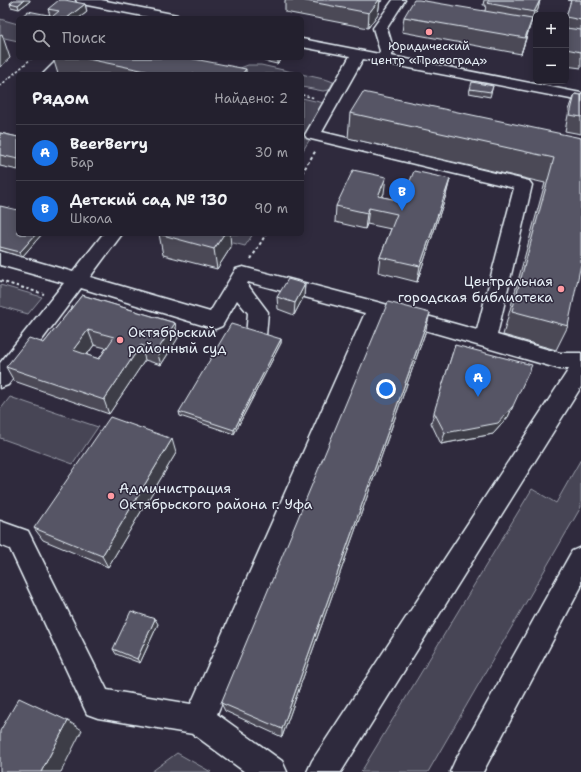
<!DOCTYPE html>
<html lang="ru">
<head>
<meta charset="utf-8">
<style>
	body { margin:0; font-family:"Shantell Sans",sans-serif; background:#2b2836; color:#f1f3f6 }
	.controls { position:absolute; right:12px; top:12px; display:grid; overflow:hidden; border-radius:6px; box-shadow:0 2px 10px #0003 }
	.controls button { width:36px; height:36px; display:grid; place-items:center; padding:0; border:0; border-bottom:1px solid #403e4a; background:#23202e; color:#f1f3f6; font:20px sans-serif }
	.you { position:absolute; left:386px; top:389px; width:14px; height:14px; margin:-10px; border:3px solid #fff; border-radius:50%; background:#1a73e8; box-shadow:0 0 0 6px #1a73e833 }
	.badge { display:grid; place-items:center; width:26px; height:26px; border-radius:50%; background:#1a73e8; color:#fff; font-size:13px; font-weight:700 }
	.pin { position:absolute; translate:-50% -33px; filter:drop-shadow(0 1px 2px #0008) }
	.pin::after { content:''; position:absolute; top:21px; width:14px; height:12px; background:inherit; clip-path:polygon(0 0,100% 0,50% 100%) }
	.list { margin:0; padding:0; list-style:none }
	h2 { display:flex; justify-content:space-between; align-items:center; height:52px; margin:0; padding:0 16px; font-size:17px }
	h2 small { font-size:13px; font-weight:400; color:#a3a3aa }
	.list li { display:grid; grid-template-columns:26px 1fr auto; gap:12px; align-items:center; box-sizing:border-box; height:56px; padding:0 16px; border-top:1px solid #403e4a }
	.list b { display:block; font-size:15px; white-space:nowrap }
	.list p { margin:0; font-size:13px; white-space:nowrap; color:#a3a3aa }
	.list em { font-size:13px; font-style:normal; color:#a3a3aa }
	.icon { flex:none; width:22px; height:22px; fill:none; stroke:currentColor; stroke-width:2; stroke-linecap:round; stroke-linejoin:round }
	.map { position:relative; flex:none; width:581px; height:772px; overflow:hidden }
	.search { position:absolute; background:#23202e; box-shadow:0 2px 10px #0003; left:16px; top:16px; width:288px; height:44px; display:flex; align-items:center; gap:10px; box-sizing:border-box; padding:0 14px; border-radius:6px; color:#a3a3aa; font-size:15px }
	.panel { position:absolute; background:#23202e; box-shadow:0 2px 10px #0003; left:16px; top:72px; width:288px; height:164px; border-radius:6px }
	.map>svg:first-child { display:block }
	.green { fill:#464455; stroke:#979aa6 }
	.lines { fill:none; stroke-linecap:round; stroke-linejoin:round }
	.minor-casing { stroke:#e8f1f8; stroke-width:3 }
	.major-casing { stroke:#e8f1f8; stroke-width:3 }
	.path-far1 { stroke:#e8f1f8; stroke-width:1.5; stroke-dasharray:2.5 2; stroke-linecap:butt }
	.path { stroke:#e8f1f8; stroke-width:2; stroke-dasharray:3 2.5; stroke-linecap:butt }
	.minor { fill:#2f2a3d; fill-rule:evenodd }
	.major { fill:#2f2a3d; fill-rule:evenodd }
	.wall { fill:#4b4957; stroke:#e8f1f8; fill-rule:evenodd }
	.shaded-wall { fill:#3d3c47; stroke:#e8f1f8 }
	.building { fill:#575565; stroke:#e8f1f8; fill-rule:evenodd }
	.poi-dot { fill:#ff9aa2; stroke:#2f2a3d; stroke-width:1.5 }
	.labels { text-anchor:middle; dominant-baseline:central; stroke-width:3; stroke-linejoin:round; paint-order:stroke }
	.far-poi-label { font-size:12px; fill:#e8f1f8; stroke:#2f2a3d }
	.poi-label { font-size:14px; fill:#e8f1f8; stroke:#2f2a3d; text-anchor:start }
</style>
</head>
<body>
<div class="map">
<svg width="581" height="772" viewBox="0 0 581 772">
	<rect width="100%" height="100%" fill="#2f2a3d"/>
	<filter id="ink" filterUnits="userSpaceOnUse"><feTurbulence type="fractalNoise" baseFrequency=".025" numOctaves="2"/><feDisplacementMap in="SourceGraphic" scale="8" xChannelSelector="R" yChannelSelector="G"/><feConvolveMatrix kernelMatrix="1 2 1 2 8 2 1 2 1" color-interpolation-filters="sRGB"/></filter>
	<g filter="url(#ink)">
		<g class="green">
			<polygon points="0,19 18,24 18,41 0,37"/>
			<polygon points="248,65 261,65 328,80 333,82 329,90 323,91 302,87 302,74 232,74 235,70"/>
			<polygon points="302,98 324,103 302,137 310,139 302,152"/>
			<polygon points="198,234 253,234 245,246"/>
			<polygon points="0,285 42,297 28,314 0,306"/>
			<polygon points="10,397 98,427 73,464 0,438 0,410"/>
			<polygon points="581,459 581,507 428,772 361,772 532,489 556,503"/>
			<polygon points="177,753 211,772 151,772"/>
		</g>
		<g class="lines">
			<defs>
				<g id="minor">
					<polygon points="76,0 101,0 172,14 177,15 179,18 153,18 82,4 78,3"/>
					<polygon points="393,0 405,0 387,28 394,51 391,56 581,93 581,101 363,59 322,132 529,181 532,185 497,335 560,353 581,353 581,387 341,772 307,772 312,761 569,369 560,369 383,318 217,714 282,761 287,772 245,772 193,734 98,718 87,714 10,549 0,545 0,521 28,531 107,690 191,704 365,313 248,282 247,284 268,312 266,336 263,342 256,344 249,342 246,336 248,313 237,300 222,326 215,329 81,288 8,385 0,388 0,363 64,283 0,265 0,251 73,272 103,234 122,234 90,277 210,312 236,269 243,267 377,302 477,330 514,188 307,138 305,135 350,56 302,47 302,39 379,54 380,51 373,28"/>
					<polygon points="59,58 74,58 58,74 43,74"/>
				</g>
				<polygon id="major" points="581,547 581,587 483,772 450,772 455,761 572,551"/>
			</defs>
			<use href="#minor" class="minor-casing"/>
			<use href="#major" class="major-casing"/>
			<g class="path-far1">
				<polyline points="0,86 32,58"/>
				<polyline points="302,95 315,98"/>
			</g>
			<g class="path">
				<polyline points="302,173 316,150"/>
				<polyline points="251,259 266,234"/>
				<polyline points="0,281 44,294"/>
			</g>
			<use href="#minor" class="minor"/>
			<use href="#major" class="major"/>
		</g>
		<g class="wall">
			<polygon points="285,0 382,0 381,2 380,1 378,14 368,28 285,12"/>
			<polygon points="484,0 540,0 538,9 531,23 521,54 402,32 404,17 485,11 486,5 483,5"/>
			<polygon points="568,0 581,0 581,68 566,66 566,17 571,1"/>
			<polygon points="30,1 19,9 11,7 10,3"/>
			<polygon points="85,4 87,12 79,18 21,18 21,17 50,15 48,9"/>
			<polygon points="53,58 189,58 246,74 58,74"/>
			<polygon points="264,58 282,58 277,64 264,61"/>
			<polygon points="493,86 490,97 469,93 470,89"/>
			<polygon points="575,94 581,95 581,134 565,131 569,110"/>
			<polygon points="350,113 581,138 568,326 556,350 503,335 545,183 348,138"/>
			<polygon points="0,133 18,137 18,170 0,166"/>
			<polygon points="450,179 446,195 417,282 378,272 380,257 391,229 367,224 365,229 335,222 336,206 384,193 382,197 402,201"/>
			<polygon points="0,206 18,234 42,234 22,257 0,250"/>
			<polygon points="159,234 231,247 217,269 163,255"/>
			<polygon points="305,284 304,296 294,315 278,309 277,297"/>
			<path d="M82,295l93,28 3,15 -17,27 -16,-5 -36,54 -95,-33 -8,-14 38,-24zM94,345l12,3 -7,11 -12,-4z"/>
			<polygon points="425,333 282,737 225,711 221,703"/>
			<polygon points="281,339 281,343 234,434 180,416 179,412"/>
			<polygon points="455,345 513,406 508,417 493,434 441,444 431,423"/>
			<polygon points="176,453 108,567 43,540 34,528"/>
			<polygon points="158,624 140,663 116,654 113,649"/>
		</g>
		<g class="shaded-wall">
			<polygon points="24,0 30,0 30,1 19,9 18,5"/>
			<polygon points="379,0 380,0 378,14 368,28 369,13"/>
			<polygon points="540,0 538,9 531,23 521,54 534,12"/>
			<polygon points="85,4 87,12 79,18 67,18"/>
			<polygon points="2,34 10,58 0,67 0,35"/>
			<polygon points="279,58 282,58 277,64 277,60"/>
			<polygon points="246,69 246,74 242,74"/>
			<polygon points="386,177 384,193 376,210 378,196"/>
			<polygon points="450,179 446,195 417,282 420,266"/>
			<polygon points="369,208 367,224 365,229 367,213"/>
			<polygon points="36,234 42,234 22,257 20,252"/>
			<polygon points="224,234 230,234 231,247 217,269 214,249"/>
			<polygon points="305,284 304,296 294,315 295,303"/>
			<polygon points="430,313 425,333 282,737 282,729"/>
			<polygon points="175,323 178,338 161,365 157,351"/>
			<polygon points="88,330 94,345 79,365 73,350"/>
			<polygon points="281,339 281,343 234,434 234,430"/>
			<polygon points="141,345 145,360 109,414 104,400"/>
			<polygon points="513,406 508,417 493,434 441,444 445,433"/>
			<polygon points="172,439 176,453 108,567 102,556"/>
			<polygon points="155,619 158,624 140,663 137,659"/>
			<polygon points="68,721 82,730 61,772 41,772"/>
		</g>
		<g class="building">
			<polygon points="14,0 24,0 18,5 10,3"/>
			<polygon points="59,0 65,0 85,4 67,18 28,18 21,17 28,11 53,16 59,11 48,9"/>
			<polygon points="301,0 379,0 369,13"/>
			<polygon points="414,0 419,0 532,19 525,38 404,17"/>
			<polygon points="489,0 540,0 534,12 487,3"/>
			<polygon points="571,0 581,0 581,20 566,17"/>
			<polygon points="566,28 581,30 581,52 566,49"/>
			<polygon points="83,58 189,58 246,69 242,74 160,74"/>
			<polygon points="268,58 279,58 277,60"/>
			<polygon points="472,82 493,86 491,92 470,89"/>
			<polygon points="363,92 581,138 581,264 568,326 512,311 554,158 350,113"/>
			<polygon points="575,94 581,95 581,117 570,115"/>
			<polygon points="0,133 18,137 18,159 0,155"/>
			<polygon points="353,170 386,177 378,196 402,201 414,171 450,179 420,266 380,257 397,214 369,208 367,213 336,206"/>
			<polygon points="0,206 18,210 18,234 36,234 20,252 0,247"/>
			<polygon points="159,234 224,234 214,249"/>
			<polygon points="288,279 305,284 295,303 277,297"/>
			<path d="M82,295l93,28 -18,28 -16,-6 -37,55 -98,-33 23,-29 15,5zM88,330l26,7 -15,22 -26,-9z"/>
			<polygon points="388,302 430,313 282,729 221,703"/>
			<polygon points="231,324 281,339 234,430 179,412"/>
			<polygon points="455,345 532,365 513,406 498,423 445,433 434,412"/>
			<polygon points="110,417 172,439 102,556 34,528"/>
			<polygon points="131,611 155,619 137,659 113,649"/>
			<polygon points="19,698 68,721 41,772 0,772 0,731"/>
		</g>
	</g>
	<g class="poi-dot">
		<circle cx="429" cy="32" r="4"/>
		<circle cx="561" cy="289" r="4"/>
		<circle cx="120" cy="340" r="4"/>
		<circle cx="111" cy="496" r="4"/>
	</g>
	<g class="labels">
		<g class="far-poi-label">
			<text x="429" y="46">Юридический<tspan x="429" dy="14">центр «Правоград»</tspan></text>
		</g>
		<g class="poi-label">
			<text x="553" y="281" text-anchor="end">Центральная<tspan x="553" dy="16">городская библиотека</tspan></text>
			<text x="128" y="332">Октябрьский<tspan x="128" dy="16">районный суд</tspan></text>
			<text x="119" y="488">Администрация<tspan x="119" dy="16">Октябрьского района г. Уфа</tspan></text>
		</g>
	</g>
</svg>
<div class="controls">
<button>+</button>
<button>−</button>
</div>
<div class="you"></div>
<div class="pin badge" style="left:478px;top:397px">A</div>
<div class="pin badge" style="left:402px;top:211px">B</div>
<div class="search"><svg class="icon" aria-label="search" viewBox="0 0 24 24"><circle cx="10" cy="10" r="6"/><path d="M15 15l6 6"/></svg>Поиск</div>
<section class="panel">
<h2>Рядом<small>Найдено: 2</small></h2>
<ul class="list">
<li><span class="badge">A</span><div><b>BeerBerry</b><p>Бар</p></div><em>30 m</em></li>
<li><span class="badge">B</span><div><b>Детский сад № 130</b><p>Школа</p></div><em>90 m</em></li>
</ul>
</section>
</div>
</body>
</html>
